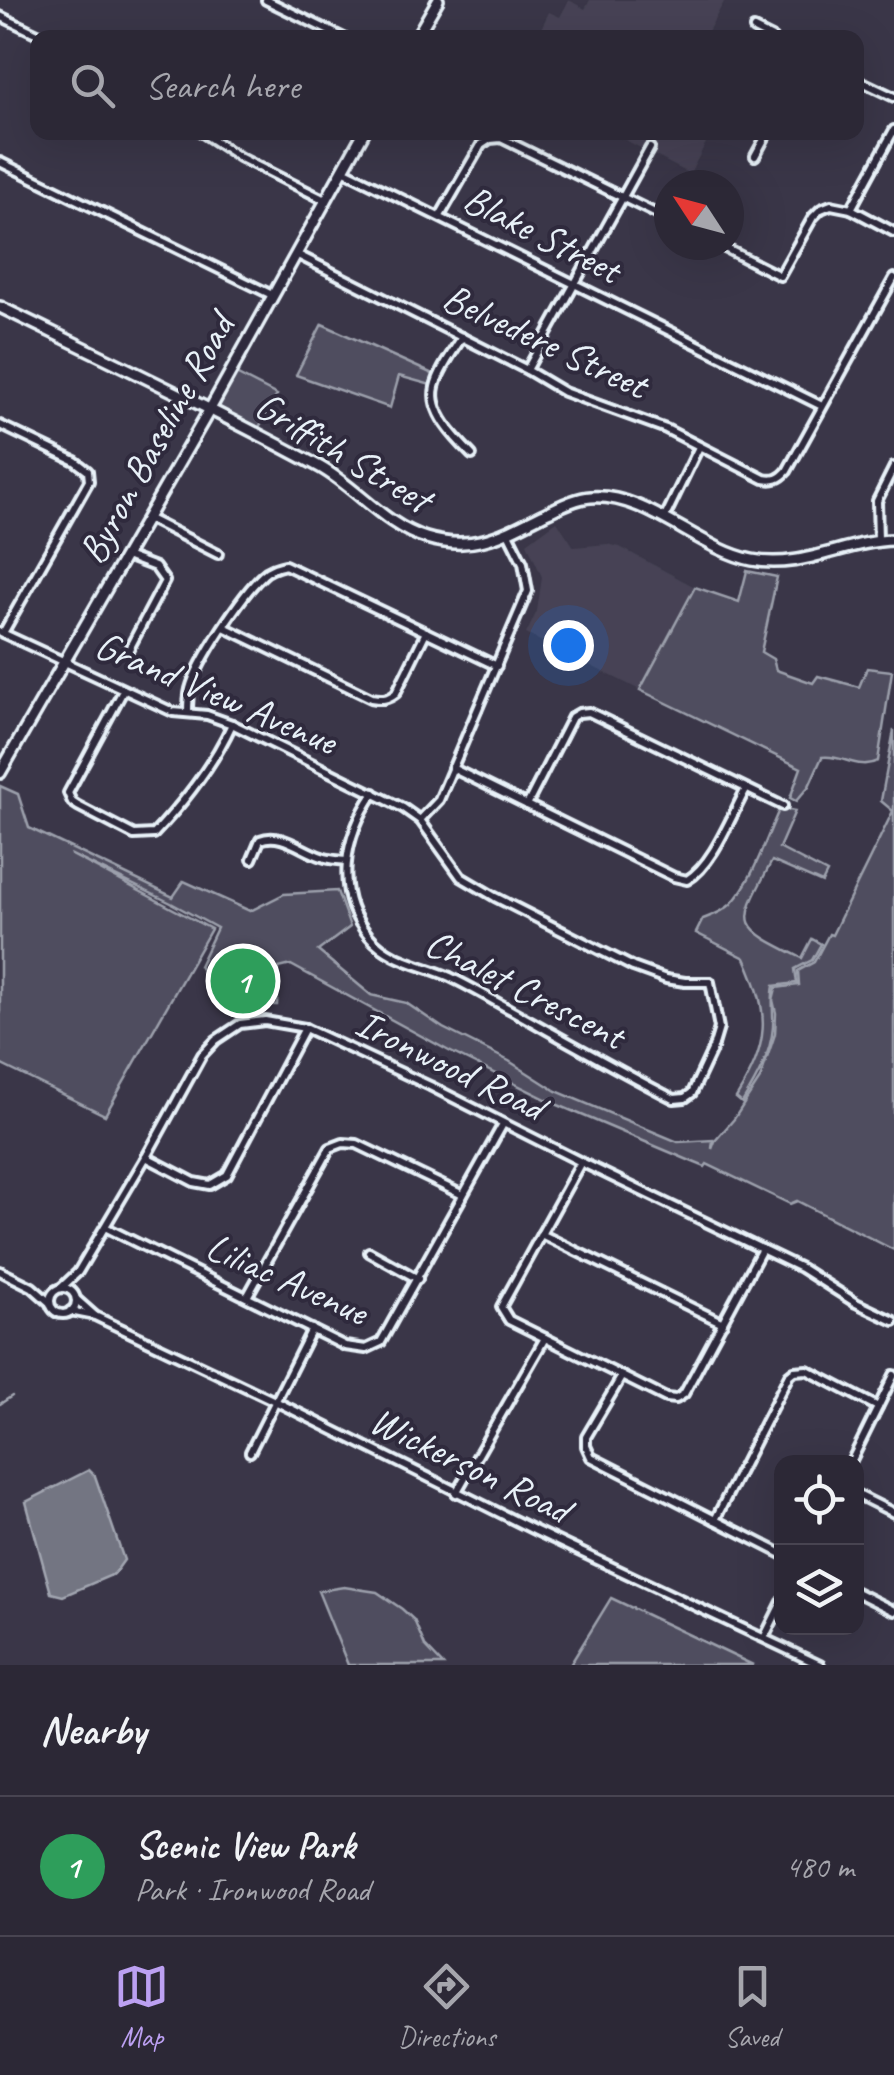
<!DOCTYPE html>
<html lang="en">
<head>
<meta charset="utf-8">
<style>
	body { margin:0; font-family:Caveat,sans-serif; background:#34303e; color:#f1f3f6 }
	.controls { position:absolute; right:30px; bottom:30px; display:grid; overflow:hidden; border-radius:20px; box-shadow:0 10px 40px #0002 }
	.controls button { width:90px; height:90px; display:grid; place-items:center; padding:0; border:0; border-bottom:2px solid #484451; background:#2c2836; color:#f1f3f6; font:50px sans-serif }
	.compass { position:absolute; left:654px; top:170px; width:90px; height:90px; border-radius:50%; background:#2c2836; box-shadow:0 10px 40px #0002; rotate:306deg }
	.you { position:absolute; left:568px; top:645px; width:35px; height:35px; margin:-25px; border:8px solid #fff; border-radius:50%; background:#1a73e8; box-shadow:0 0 0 15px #1a73e833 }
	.badge { display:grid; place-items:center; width:65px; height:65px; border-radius:50%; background:#bca0f2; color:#fff; font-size:32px; font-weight:700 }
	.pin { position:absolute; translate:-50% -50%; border:5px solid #fff; box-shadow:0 2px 10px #0006 }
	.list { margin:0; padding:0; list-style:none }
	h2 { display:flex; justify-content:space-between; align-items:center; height:130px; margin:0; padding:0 40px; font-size:42px }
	h2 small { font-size:32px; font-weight:400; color:#a6a6ad }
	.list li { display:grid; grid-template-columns:65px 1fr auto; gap:30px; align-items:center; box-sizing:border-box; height:140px; padding:0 40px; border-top:2px solid #484451 }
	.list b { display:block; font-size:38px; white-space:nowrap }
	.list p { margin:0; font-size:32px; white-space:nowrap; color:#a6a6ad }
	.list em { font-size:32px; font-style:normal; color:#a6a6ad }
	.icon { flex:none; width:55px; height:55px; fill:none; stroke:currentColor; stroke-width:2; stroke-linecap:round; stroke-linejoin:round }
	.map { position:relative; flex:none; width:894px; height:1665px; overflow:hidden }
	.search { position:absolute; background:#2c2836; box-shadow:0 10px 40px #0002; left:30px; right:30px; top:30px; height:110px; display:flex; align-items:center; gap:25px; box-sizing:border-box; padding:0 35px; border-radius:20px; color:#a6a6ad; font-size:38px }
	.sheet { height:270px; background:#2c2836 }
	nav { display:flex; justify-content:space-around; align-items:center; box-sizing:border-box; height:140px; border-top:2px solid #484451; background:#2c2836; font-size:28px; color:#a6a6ad }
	nav a { display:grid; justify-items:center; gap:5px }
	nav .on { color:#bca0f2 }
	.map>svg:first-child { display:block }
	.built { fill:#464354 }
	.green { fill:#504e5f; stroke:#9ca0ac; stroke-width:2.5 }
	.water { fill:#737482; stroke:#a2a6b1; stroke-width:2.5 }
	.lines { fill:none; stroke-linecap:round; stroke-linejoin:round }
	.stream { stroke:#a2a6b1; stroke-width:2.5 }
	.street-casing { stroke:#e8f1f8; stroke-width:14 }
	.secondary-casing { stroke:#e8f1f8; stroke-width:16 }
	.street { stroke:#2f2a3d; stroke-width:6 }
	.secondary { stroke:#2f2a3d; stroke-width:9 }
	.labels { text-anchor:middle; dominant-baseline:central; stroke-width:8; stroke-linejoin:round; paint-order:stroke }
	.street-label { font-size:40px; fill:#e8f1f8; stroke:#2f2a3d }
</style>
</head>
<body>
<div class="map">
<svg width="894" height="1665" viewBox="0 0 894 1665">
	<rect width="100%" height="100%" fill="#3a3648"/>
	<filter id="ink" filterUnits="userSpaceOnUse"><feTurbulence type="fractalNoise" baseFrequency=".01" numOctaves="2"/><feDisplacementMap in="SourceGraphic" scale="20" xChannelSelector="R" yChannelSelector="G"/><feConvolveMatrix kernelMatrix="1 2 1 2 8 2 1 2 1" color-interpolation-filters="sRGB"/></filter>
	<g filter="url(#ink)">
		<g class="built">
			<polygon points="569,0 585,9 590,0 725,0 705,37 537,37 549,12 560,17"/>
			<polygon points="612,133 711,133 690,174"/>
			<polygon points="557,521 574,547 607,544 620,547 695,587 640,690 526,634 537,611 542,577 527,543"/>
		</g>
		<g class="green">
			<polygon points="322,324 435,375 431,385 399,376 390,408 296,375"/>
			<polygon points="234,373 277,395 258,429 218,406"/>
			<path d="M747,571l30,6 -16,75 12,7 3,11 37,13 5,-7 41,11 8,-19 25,3 -14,90c-20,10 -36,-7 -56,-4l-13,29 -13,15 -6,-3 11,-30 -161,-78 55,-103 44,15z"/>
			<path d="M894,730v520l-97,-49 -7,3 -83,-40 -2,3 -12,-5 -135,-57 -109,-54 -158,-86 -12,3 -2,37c-17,-1 -34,-2 -50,6l-28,-45 18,-38 -46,-25 -101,-49 141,75 -106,186 -105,-51v-278l18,8 11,34 144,69 11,-16 66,30 34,-17 53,-3 13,36 -32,24 53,44 35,8 37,25 66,33 47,30 122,51 35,-2 -1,9 3,-8 19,-22 26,-40 15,-45 1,-21 -3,-13 3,-12 23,-3 -1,-14 16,-9 15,-28 3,1 61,-124 -12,-10z"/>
			<path d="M783,809l12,2 -16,37 48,25 -5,10 -50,-22c-34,65 -38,63 30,97l10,-19 9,5 -9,16 -17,9 2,14 -23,3c-3,14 0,27 -1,41 -2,27 -17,53 -31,76l-6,-5c33,-54 35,-83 9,-140l-49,-25 7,-14c10,-4 20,-7 28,-15 23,-25 34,-64 48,-94z"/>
			<polygon points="344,1587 377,1592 402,1609 414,1620 425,1646 443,1665 348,1665 318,1591"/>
			<polygon points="611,1598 753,1665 570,1665"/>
		</g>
		<polygon class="water" points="89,1470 95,1476 124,1560 114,1574 63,1596 51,1593 26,1502"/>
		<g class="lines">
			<polyline class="stream" points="0,1404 12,1396"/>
			<defs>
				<g id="street">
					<polyline points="266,0 344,38"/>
					<polyline points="0,16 46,38"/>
					<polyline points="754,29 772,38"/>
					<polyline points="856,79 894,97"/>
					<polyline points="201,132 239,157 325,200"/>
					<polyline points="755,156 768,132"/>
					<polyline points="0,162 272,295"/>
					<polyline points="343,170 822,406"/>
					<polyline points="851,209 894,130"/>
					<polyline points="440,216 481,145 490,139 501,138 669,220"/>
					<polyline points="719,245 780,276 813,217 821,209 831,205 851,209 894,232"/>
					<path d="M296,254l231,116 37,22 102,37 98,50c10,2 16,0 23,-8l107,-193"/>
					<path d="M462,337c-9,15 -23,33 -27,50 -6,25 20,51 37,68"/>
					<polyline points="527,370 650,148"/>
					<polyline points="0,425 75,461 88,471 89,481 3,633"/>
					<polyline points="147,518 218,554"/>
					<polyline points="664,519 699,447"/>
					<polyline points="878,540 877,501 894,467"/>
					<polyline points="126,556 155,567 165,581 129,649"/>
					<path d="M224,627l147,71c11,2 16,2 25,-5l30,-61"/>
					<path d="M0,632l173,80 34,3 25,9 171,84 17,12 41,57 34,20 138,70 33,12 19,3h25l9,46 -6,20 -21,45 -7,5 -11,1c-55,-28 -109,-59 -163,-89 -20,-11 -40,-23 -61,-33 -29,-13 -59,-15 -81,-41 -36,-42 -25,-100 5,-143"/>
					<path d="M123,691l-55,102 4,9 6,4 56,29 20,-1c31,-33 59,-68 78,-110"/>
					<path d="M188,713c0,-8 0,-16 2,-24 7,-27 52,-95 73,-114 6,-6 14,-8 22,-10l212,101"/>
					<path d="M452,768l222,109 13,3c26,-15 44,-64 59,-91"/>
					<polyline points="527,805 572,717 579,713 589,712 783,806"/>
					<polyline points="420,820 439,800 528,591 523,563 508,533"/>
					<path d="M252,859l8,-19c21,-9 42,11 62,17 8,3 16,3 24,4"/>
					<polyline points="146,1157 194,1182 210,1185 227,1175 305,1028"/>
					<polyline points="581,1162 501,1307 509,1320 666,1398 676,1399 684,1394 762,1249"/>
					<polyline points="105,1227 345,1346 366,1349 381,1342 503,1124"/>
					<polyline points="541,1234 723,1323"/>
					<polyline points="369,1252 418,1279"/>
					<polyline points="0,1271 32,1287 49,1302"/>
					<polyline points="61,1288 78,1272 146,1157 202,1055 216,1040 240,1024 265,1021 305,1028 430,1086 581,1162 801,1268 856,1303 894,1321"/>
					<circle cx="63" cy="1301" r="13"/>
					<polyline points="247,1297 330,1148 343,1143 357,1144 463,1195"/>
					<polyline points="76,1299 94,1315"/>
					<polyline points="70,1311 95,1316 279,1403 536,1531 820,1665"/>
					<polyline points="622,1376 586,1437 586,1446 591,1457 782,1554"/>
					<polyline points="250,1452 312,1329"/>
					<polyline points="851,1462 894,1375"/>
					<polyline points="456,1493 545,1338"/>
					<polyline points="856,1494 894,1513"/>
					<polyline points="715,1520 789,1375 794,1371 807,1370 878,1407"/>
					<polyline points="856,1592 894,1611"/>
					<polyline points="764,1638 782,1602"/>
				</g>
				<g id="secondary">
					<polyline points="416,38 438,0"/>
					<path d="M0,307c107,52 215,103 320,160 36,20 65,59 106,71 50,15 79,-5 122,-26 13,-6 28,-14 43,-15 56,-4 107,52 161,63 50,10 94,-19 142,-20"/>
					<polyline points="0,773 210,409 364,132"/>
				</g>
			</defs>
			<use href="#street" class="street-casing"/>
			<use href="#secondary" class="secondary-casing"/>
			<use href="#street" class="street"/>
			<use href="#secondary" class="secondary"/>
		</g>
	</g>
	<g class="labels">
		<g class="street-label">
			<text transform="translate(542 234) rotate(27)">Blake Street</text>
			<text transform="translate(545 341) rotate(25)">Belvedere Street</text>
			<text transform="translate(156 439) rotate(-61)">Byron Baseline Road</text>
			<text transform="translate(343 452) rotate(31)">Griffith Street</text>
			<text transform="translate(216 693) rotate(23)">Grand View Avenue</text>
			<text transform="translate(525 989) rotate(27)">Chalet Crescent</text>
			<text transform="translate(450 1065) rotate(26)">Ironwood Road</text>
			<text transform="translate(287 1279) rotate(24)">Liliac Avenue</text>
			<text transform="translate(470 1465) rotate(26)">Wickerson Road</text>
		</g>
	</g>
</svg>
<div class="controls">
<button><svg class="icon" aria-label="locate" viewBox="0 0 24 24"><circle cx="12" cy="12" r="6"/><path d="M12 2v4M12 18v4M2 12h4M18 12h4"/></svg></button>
<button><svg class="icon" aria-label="layers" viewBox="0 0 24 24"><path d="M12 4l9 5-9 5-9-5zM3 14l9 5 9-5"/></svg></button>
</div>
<svg class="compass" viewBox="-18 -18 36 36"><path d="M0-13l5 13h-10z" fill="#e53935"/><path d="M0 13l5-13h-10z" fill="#a6a6ad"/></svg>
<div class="you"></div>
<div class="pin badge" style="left:243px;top:981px;background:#2e9e5b">1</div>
<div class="search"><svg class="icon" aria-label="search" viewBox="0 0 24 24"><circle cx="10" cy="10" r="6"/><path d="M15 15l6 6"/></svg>Search here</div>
</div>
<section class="sheet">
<h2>Nearby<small></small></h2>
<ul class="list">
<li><span class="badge" style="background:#2e9e5b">1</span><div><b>Scenic View Park</b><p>Park · Ironwood Road</p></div><em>480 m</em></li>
</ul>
</section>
<nav>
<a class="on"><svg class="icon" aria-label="map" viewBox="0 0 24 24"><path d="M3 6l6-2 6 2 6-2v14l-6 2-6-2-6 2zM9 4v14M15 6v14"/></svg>Map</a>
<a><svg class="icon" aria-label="directions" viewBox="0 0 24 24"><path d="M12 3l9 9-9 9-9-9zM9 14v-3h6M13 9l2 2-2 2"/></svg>Directions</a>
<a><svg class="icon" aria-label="saved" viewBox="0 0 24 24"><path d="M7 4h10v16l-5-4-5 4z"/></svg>Saved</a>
</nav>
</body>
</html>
